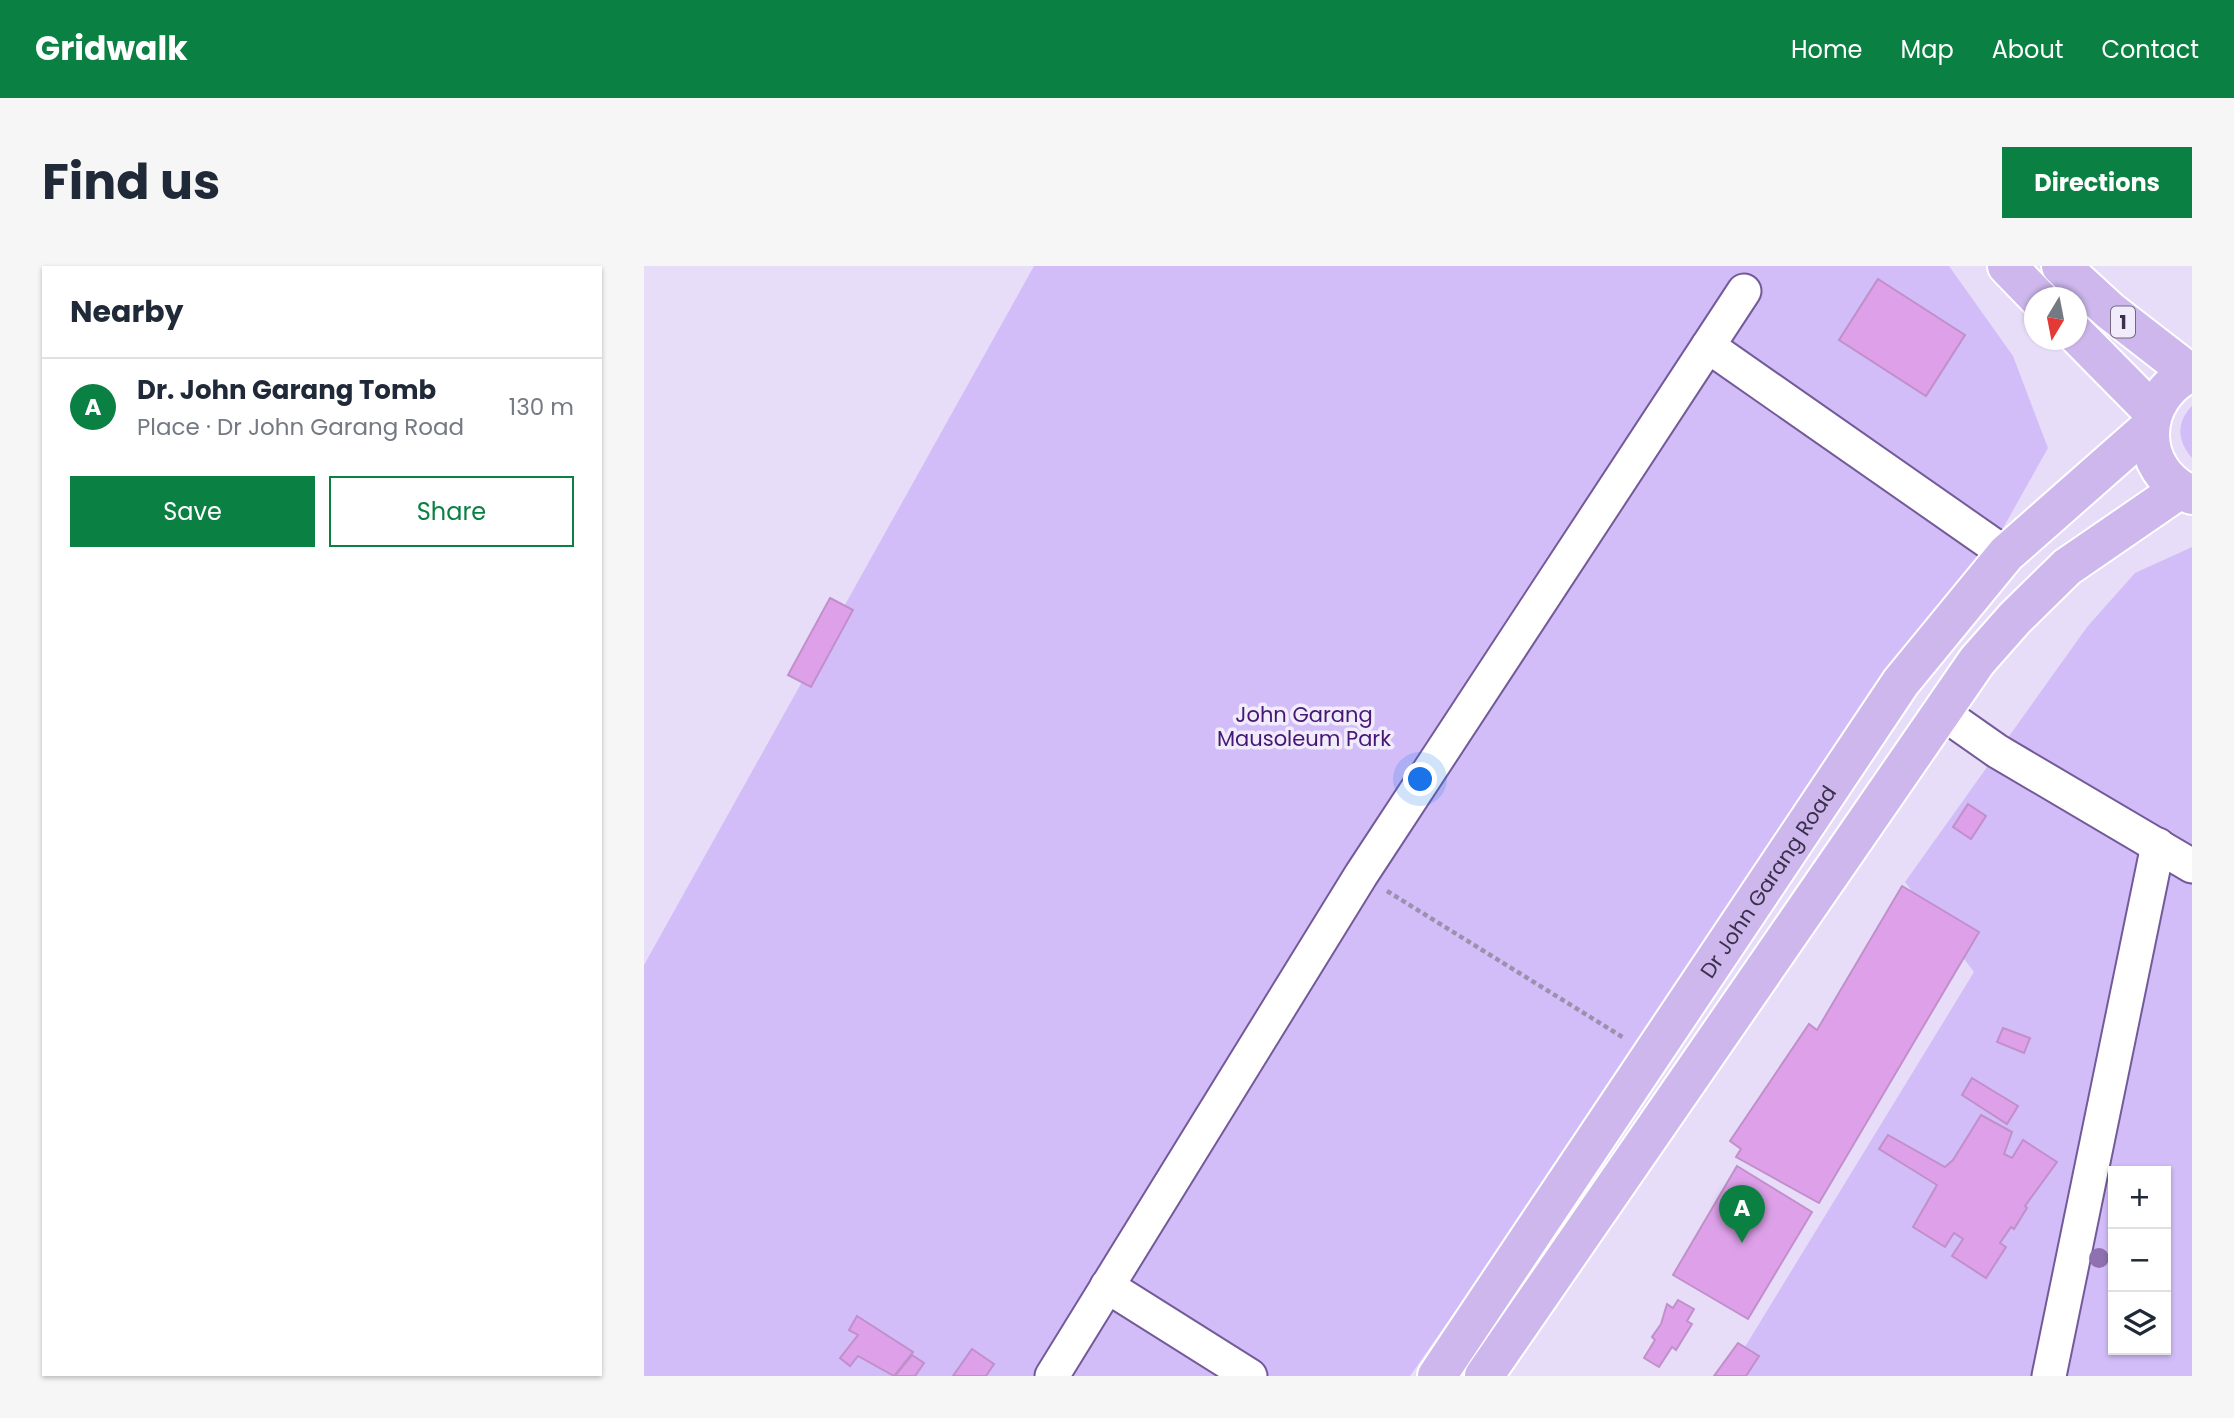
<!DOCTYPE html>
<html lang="en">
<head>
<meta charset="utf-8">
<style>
	body { margin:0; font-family:Poppins,sans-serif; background:#f6f6f7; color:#1f2937 }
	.controls { position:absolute; right:21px; bottom:21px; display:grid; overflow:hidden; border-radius:0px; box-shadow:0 2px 5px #0004 }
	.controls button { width:63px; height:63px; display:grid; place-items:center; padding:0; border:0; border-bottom:2px solid #e0e1e3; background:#fff; color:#1f2937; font:35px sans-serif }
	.compass { position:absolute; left:1380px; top:21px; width:63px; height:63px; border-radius:50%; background:#fff; box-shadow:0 2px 5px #0004; rotate:190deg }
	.you { position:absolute; left:777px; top:514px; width:24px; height:24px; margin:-18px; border:5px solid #fff; border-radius:50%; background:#1a73e8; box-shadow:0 0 0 10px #1a73e833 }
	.badge { display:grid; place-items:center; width:46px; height:46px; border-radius:50%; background:#0b8043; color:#fff; font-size:23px; font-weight:700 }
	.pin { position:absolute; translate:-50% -58px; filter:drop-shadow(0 2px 4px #0008) }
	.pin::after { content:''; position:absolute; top:37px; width:24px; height:21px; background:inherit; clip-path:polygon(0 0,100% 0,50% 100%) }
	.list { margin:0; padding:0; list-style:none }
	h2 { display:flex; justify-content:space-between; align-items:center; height:91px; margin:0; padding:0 28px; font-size:30px }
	h2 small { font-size:23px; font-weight:400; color:#747a83 }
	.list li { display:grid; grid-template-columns:46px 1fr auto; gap:21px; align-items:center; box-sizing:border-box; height:98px; padding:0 28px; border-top:2px solid #e0e1e3 }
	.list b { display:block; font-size:26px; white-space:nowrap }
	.list p { margin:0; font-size:23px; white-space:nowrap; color:#747a83 }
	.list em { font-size:23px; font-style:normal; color:#747a83 }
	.actions { display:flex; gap:14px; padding:21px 28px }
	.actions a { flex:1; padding:16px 0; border:2px solid #0b8043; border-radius:0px; text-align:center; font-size:24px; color:#0b8043 }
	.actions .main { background:#0b8043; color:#fff }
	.icon { flex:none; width:38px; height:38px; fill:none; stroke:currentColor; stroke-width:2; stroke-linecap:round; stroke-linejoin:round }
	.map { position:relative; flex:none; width:1548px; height:1110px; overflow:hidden; border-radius:0px }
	header { display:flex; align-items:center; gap:42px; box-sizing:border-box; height:98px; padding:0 35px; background:#0b8043; color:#fff }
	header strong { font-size:33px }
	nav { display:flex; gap:38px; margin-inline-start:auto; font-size:24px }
	.intro { display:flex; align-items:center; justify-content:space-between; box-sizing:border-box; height:168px; padding:0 42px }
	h1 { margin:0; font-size:49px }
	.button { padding:18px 32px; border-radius:0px; background:#0b8043; color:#fff; font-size:24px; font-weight:700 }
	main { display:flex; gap:42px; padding:0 42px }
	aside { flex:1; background:#fff; border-radius:0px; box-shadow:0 2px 5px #0004 }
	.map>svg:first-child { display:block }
	.green { fill:#d3bdf8; fill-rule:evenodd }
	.building { fill:#dea1e9; stroke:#c18fca; stroke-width:2 }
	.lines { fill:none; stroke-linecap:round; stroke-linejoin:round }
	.minor-casing { stroke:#735a98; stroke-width:37 }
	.major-casing { stroke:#fff; stroke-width:42 }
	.path { stroke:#9b91ad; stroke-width:4.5; stroke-dasharray:5 3.5; stroke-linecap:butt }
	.minor { stroke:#fff; stroke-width:33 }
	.major { stroke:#cdb7ec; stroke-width:38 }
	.tree { fill:#8f70b0 }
	.labels { text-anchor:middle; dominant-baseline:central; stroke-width:7; stroke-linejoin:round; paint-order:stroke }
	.shield { fill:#f1ecfb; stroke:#726880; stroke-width:2 }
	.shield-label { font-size:19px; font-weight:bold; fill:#3b304c }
	.park-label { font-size:21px; fill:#471775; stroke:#f1ecfb }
	.street-label { font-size:21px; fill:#3b304c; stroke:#f1ecfb }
</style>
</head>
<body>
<header>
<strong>Gridwalk</strong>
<nav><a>Home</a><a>Map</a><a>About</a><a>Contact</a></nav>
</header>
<div class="intro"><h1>Find us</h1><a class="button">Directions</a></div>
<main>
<aside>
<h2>Nearby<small></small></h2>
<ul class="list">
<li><span class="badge">A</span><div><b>Dr. John Garang Tomb</b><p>Place · Dr John Garang Road</p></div><em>130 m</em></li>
</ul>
<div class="actions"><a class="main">Save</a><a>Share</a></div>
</aside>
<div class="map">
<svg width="1548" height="1110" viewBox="0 0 1548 1110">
	<rect width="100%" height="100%" fill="#e7ddf9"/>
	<g class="green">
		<polygon points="390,0 1305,0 1369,90 1404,182 1358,264 766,1110 0,1110 0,699"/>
		<path d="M1548,140v52c-15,-17 -16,-36 0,-52z"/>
		<path d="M1548,281v829h-470l18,-21 234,-383 -69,-90 182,-255 48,-54zM1469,905h53v179h-53z"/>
	</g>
	<g class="building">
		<polygon points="1234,13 1321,69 1282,130 1195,74"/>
		<polygon points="186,332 209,344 167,421 144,409"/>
		<polygon points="1324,538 1342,550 1327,573 1309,561"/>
		<polygon points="1258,620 1335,666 1175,937 1092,891 1097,883 1086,875 1165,758 1173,764"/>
		<polygon points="1359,762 1386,772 1380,787 1353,776"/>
		<polygon points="1328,812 1374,840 1363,858 1318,829"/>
		<polygon points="1337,849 1368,866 1360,888 1368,892 1379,874 1413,896 1381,940 1383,942 1370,963 1367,961 1356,977 1362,981 1342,1012 1308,990 1319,973 1310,967 1301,981 1269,961 1293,919 1235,883 1244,869 1301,901 1309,894"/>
		<polygon points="1093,900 1168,946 1104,1053 1029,1009"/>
		<polygon points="1034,1034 1050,1043 1043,1055 1048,1058 1032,1084 1028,1081 1015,1101 1000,1092 1011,1074 1008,1071 1017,1058 1023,1038 1029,1042"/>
		<polygon points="213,1050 269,1086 250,1110 214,1090 206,1100 196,1092 214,1069 205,1064"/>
		<polygon points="1094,1077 1115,1090 1102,1110 1070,1110"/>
		<polygon points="328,1083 350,1098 342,1110 309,1110"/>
		<polygon points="268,1089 280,1097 271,1110 251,1110"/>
	</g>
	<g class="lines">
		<defs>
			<g id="minor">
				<polyline points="1064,80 1362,288"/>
				<polyline points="1296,445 1353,485 1548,600"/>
				<polyline points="463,1020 606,1110"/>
				<polyline points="408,1110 717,609 1100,25"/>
				<polyline points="1405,1110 1514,579"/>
			</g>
			<g id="major">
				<polyline points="1363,0 1394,32"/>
				<polyline points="1417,0 1466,45 1546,107"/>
				<polyline points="1433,69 1508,145"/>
				<path d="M1548,106c-55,25 -57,99 0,123"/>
				<path id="s1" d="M793,1110l464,-694 105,-128 143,-126"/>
				<polyline points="840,1110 1333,395 1371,352 1423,301 1535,224"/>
			</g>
		</defs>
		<use href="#minor" class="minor-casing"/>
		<use href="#major" class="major-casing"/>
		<polyline class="path" points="743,625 980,772"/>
		<use href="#minor" class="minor"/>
		<use href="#major" class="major"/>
	</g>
	<circle class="tree" cx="1455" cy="992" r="10"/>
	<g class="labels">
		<rect class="shield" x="1467" y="40.5" width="24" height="31" rx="5"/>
		<g class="shield-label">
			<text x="1479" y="56">1</text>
		</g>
		<g class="park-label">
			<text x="660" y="448">John Garang<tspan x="660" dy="24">Mausoleum Park</tspan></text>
		</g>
		<g class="street-label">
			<text stroke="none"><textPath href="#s1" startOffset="595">Dr John Garang Road</textPath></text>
		</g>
	</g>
</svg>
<div class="controls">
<button>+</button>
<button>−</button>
<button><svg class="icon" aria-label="layers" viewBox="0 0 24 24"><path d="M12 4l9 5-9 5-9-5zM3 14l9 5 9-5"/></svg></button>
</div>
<svg class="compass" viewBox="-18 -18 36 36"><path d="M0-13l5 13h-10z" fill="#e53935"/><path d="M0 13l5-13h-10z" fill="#747a83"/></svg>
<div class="you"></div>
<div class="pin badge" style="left:1098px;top:977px">A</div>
</div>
</main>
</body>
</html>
